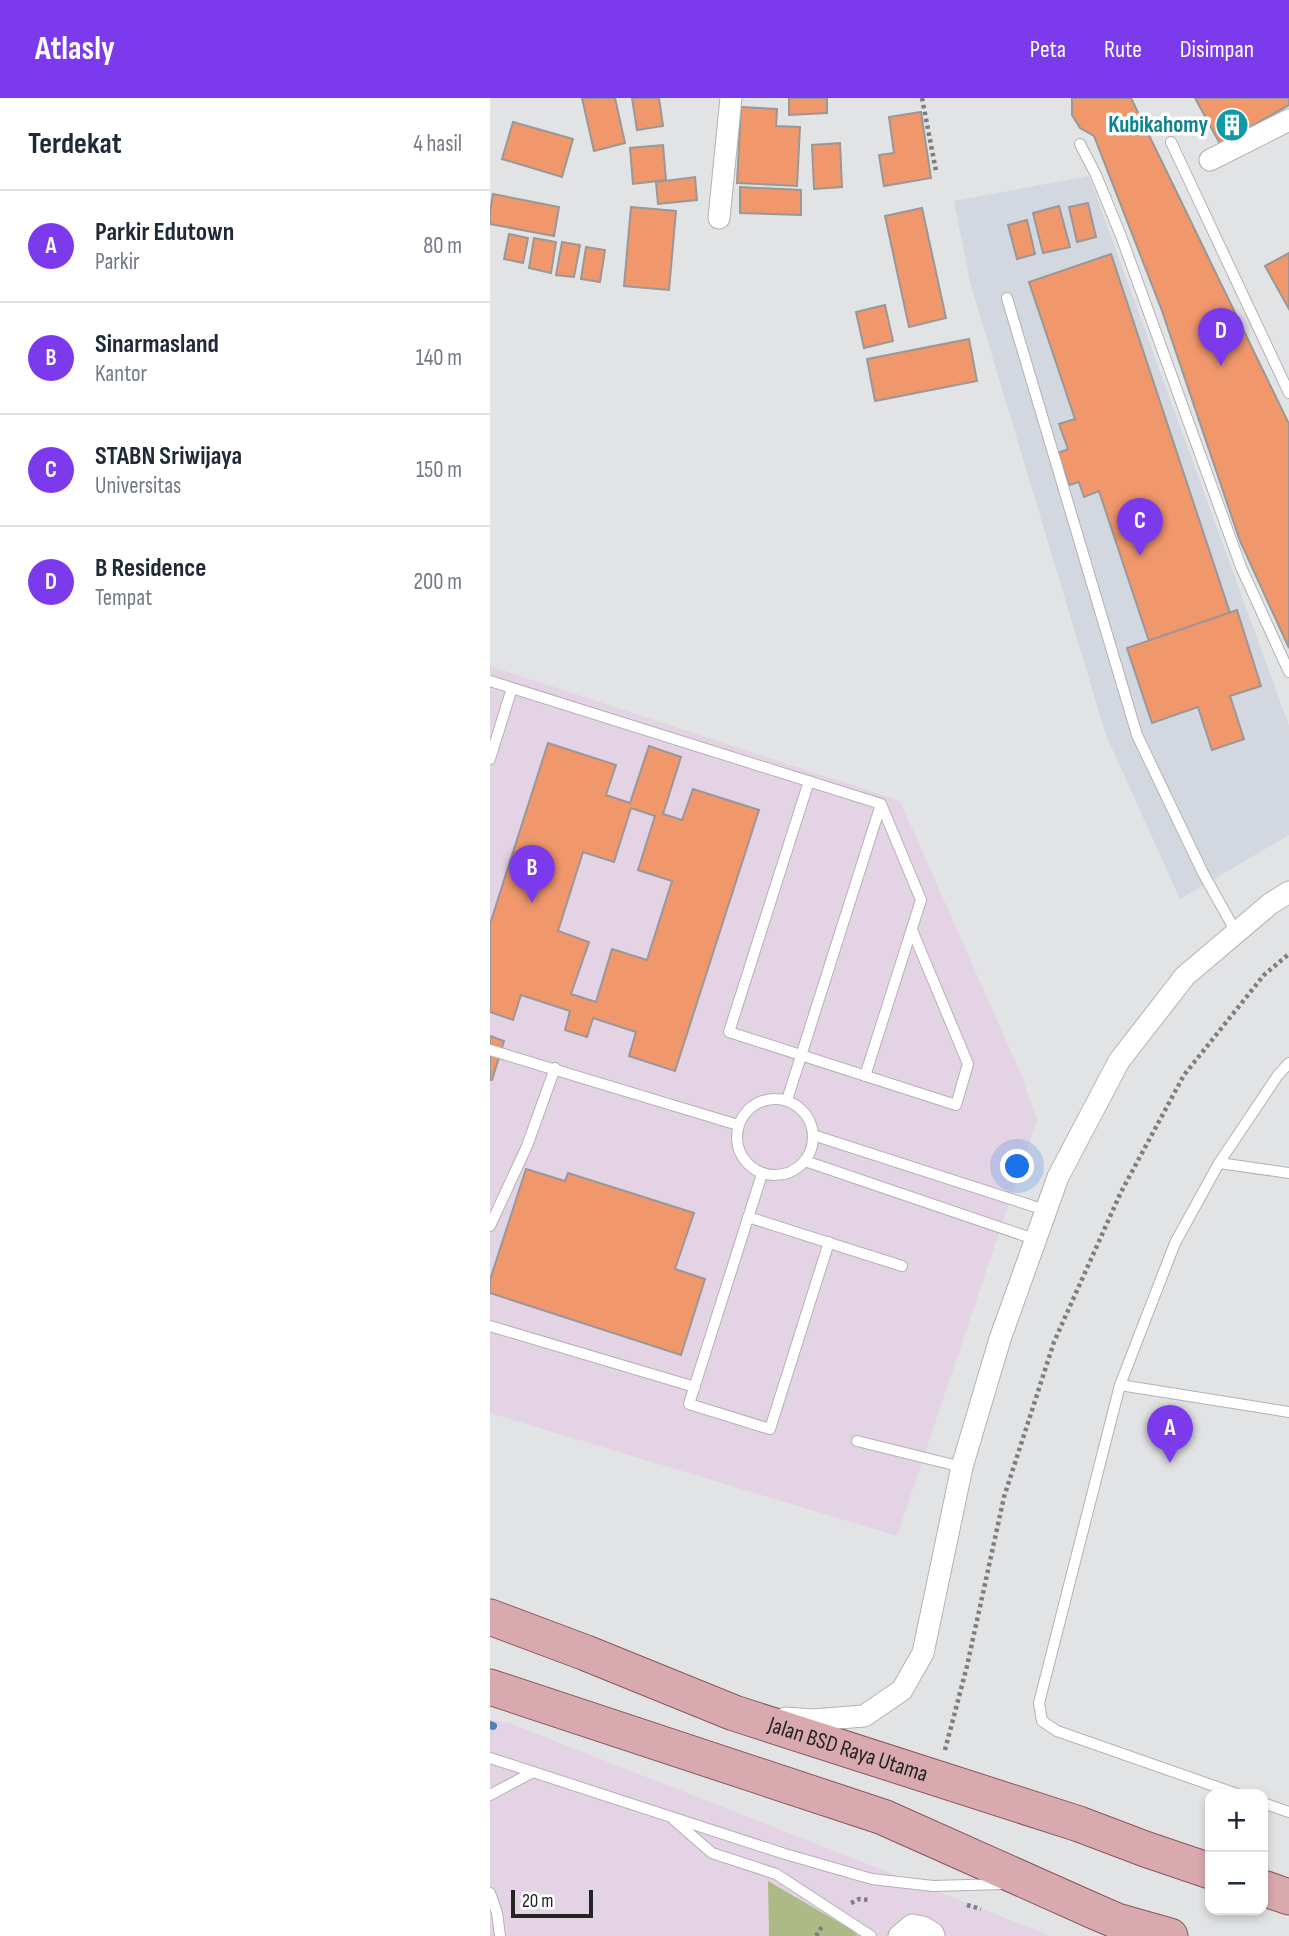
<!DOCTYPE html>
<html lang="id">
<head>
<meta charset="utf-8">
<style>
	body { margin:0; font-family:"Sofia Sans Condensed",sans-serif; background:#f2f2f3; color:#1f2937 }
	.controls { position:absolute; right:21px; bottom:21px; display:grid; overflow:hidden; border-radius:14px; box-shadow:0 4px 10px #0003 }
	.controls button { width:63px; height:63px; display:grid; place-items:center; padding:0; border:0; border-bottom:2px solid #e0e1e3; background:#fff; color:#1f2937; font:35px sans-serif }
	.scale { position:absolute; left:21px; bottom:18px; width:82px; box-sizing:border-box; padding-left:7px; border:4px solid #242425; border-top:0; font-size:19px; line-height:24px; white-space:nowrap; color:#242425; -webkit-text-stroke:5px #fff; paint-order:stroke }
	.you { position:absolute; left:528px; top:1069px; width:24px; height:24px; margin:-18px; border:5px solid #fff; border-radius:50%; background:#1a73e8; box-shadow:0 0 0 10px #1a73e833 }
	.badge { display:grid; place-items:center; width:46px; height:46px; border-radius:50%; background:#7c3aed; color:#fff; font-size:23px; font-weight:700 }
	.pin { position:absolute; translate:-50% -58px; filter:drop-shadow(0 2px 4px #0008) }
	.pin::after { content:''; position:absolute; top:37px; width:24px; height:21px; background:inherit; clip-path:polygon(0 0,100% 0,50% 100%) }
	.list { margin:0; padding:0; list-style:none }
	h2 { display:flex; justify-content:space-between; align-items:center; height:91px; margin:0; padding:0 28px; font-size:30px }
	h2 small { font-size:23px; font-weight:400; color:#747a83 }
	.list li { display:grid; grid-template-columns:46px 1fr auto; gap:21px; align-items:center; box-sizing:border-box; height:112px; padding:0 28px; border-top:2px solid #e0e1e3 }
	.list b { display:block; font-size:26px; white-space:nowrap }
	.list p { margin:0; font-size:23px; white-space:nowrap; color:#747a83 }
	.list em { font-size:23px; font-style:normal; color:#747a83 }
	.map { position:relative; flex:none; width:799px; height:1838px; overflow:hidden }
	header { display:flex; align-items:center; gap:42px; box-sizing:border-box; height:98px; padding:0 35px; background:#7c3aed; color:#fff }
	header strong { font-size:33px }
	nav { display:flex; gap:38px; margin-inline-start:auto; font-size:24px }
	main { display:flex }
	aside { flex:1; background:#fff }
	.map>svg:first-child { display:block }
	.commercial { fill:#e4d3e4 }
	.built { fill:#d3d7df }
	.green { fill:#adba85 }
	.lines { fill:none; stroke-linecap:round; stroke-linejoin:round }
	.stream { stroke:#4885b0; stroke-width:8 }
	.building { fill:#f1976c; stroke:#999797; stroke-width:2; fill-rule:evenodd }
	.lane-casing { stroke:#b2b2b4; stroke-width:12 }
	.street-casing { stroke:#b2b2b4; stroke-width:23 }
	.primary-casing { stroke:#89555d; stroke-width:37 }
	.path { stroke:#7e7e7f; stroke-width:4.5; stroke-dasharray:3.5 3.5; stroke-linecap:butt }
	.lane { stroke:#fff; stroke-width:10 }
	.street { stroke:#fff; stroke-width:21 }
	.primary { stroke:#d9a9b0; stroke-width:35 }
	.labels { text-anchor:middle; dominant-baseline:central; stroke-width:7; stroke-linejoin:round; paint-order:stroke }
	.culture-label { font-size:23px; font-weight:bold; fill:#0d838f; stroke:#fff; text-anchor:end }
	.street-label { font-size:23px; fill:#242425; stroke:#fff }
</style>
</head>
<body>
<header>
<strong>Atlasly</strong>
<nav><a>Peta</a><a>Rute</a><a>Disimpan</a></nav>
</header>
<main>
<aside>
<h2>Terdekat<small>4 hasil</small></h2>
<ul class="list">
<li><span class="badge">A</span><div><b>Parkir Edutown</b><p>Parkir</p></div><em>80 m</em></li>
<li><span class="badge">B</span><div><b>Sinarmasland</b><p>Kantor</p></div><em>140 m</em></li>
<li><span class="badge">C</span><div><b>STABN Sriwijaya</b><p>Universitas</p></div><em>150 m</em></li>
<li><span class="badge">D</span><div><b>B Residence</b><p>Tempat</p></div><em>200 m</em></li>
</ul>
</aside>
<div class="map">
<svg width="799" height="1838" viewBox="0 0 799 1838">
	<rect width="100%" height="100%" fill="#e2e3e4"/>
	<g class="commercial">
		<polygon points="0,568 410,703 531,976 547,1022 407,1438 0,1315"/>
		<polygon points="0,1622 19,1625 561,1838 0,1838"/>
	</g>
	<polygon class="built" points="599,78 799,628 799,737 690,801 616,637 480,184 464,103"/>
	<polygon class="green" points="278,1783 362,1832 368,1838 279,1838"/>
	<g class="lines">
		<polyline class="stream" points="0,1627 3,1628"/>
	</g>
	<g class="building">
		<polygon points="92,0 125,0 135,45 104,53"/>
		<polygon points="142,0 169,0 173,28 147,32"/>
		<polygon points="299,0 337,0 337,15 299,17"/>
		<polygon points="582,0 641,0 799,326 799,550 750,443 671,210 604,38 590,30 582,17"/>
		<polygon points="705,0 799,0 799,7 730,46"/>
		<polygon points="251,9 287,11 286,28 310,29 307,88 247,85"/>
		<polygon points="431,14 441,80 394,88 389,57 404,55 399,19"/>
		<polygon points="23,24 83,41 72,79 12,61"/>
		<polygon points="350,45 352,89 324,91 322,47"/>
		<polygon points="173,47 176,82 143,86 140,50"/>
		<polygon points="205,79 207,102 168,106 166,84"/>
		<polygon points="250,89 311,92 311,117 250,115"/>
		<polygon points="3,96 69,109 64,138 0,126 0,114"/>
		<polygon points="598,105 606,139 587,144 579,109"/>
		<polygon points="569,108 580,149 553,155 543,115"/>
		<polygon points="141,109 186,113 179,192 134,188"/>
		<polygon points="432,110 456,220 419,229 395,118"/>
		<polygon points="537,122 545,156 527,161 518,127"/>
		<polygon points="19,136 38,140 33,165 14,161"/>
		<polygon points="44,140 66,144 61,175 39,170"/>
		<polygon points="72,144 90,147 84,179 66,177"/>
		<polygon points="96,149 115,152 110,184 91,181"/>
		<polygon points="799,155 799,211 775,168"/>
		<polygon points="621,156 740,515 659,543 609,393 594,399 589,384 579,387 568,355 578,351 569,326 585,321 539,184"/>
		<polygon points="395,207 403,243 374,250 366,214"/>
		<polygon points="479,241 487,283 385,303 377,261"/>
		<polygon points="747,512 771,588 740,598 754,641 722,652 708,609 662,625 637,550"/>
		<path d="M58,645l68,22 -10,30 24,8 19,-57 32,11 -18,57 19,6 11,-31 66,21 -84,261 -46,-15 7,-24 -43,-14 -6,19 -22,-7 5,-19 -49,-16 -8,25 -23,-8v-88zM141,710l24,8 -17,54 34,11 -25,79 -35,-11 -16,53 -25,-8 18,-52 -31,-11 25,-79 31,10z"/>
		<polygon points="0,938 14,943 2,982 0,982"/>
		<polygon points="36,1071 75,1083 78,1075 204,1115 185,1171 215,1181 191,1257 0,1195 0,1182"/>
	</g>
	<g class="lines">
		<defs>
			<g id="lane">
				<polyline points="681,44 799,295"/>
				<polyline points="590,46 606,77 631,138 751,469 799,574"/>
				<polyline points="517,200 647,637 713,775 746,834"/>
				<polyline points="0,583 391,706 431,802 375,978"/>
				<polyline points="0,661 22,590"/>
				<polyline points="319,683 239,934 466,1007 478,966 422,832"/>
				<polyline points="0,952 248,1027"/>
				<circle cx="285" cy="1039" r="38"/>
				<polyline points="297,1002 391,706"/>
				<polyline points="323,1037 555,1112"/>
				<polyline points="315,1063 544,1141"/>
				<polyline points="729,1065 799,1075"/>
				<polyline points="272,1076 199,1306 280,1331 339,1144"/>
				<polyline points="258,1119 412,1168"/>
				<polyline points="0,1128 37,1048 65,970"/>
				<polyline points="0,1228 205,1289"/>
				<polyline points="630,1287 799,1314"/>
				<polyline points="367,1343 472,1369"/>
				<polyline points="0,1660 295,1756 382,1781 443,1788 513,1786"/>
				<polyline points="747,1696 567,1633 552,1623 549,1605 630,1287 685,1145 729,1065 788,977 799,965"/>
				<polyline points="0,1697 43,1674"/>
				<polyline points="773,1705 799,1714"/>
				<polyline points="184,1722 222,1755 286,1776 381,1838"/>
				<polyline points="0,1795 7,1815 10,1838"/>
			</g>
			<g id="street">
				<polyline points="720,62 799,22"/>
				<polyline points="229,120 241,0"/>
				<polyline points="295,1620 323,1622 374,1618 412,1592 433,1555 472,1369 510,1241 568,1079 629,963 695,878 780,806 799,794"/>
				<polyline points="409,1838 422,1827 433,1829 443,1835 444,1838"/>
			</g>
			<g id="primary">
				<path id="s1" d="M0,1519l96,36 148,60 345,111 66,25 65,22"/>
				<polyline points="0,1589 393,1719 606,1814 627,1823 680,1838"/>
				<polyline points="773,1790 799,1799"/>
			</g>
		</defs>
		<use href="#lane" class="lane-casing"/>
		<use href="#street" class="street-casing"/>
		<use href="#primary" class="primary-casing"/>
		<g class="path">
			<polyline points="432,0 446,73"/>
			<polyline points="455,1652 477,1568 514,1399 564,1244 631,1094 694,977 774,877 799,856"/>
			<polyline points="361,1805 369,1801 379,1802"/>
			<polyline points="477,1807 491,1811"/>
			<polyline points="326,1838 333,1827"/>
		</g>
		<use href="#lane" class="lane"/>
		<use href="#street" class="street"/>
		<use href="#primary" class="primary"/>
	</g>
	<defs>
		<symbol id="building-disc" viewBox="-11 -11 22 22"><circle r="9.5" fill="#0f9aa8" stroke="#fff"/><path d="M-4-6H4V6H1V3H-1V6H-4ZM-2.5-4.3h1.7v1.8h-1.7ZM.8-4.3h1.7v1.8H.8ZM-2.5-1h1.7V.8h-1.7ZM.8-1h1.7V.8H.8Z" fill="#fff"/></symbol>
	</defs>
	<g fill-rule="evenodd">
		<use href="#building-disc" x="723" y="8" width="38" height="38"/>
	</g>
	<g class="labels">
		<g class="culture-label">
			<text x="718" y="27">Kubikahomy</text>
		</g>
		<g class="street-label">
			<text stroke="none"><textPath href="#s1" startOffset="382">Jalan BSD Raya Utama</textPath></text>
		</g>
	</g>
</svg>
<div class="controls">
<button>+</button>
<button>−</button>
</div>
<div class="scale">20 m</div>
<div class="you"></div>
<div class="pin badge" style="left:680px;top:1365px">A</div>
<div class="pin badge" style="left:42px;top:805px">B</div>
<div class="pin badge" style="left:650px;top:458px">C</div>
<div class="pin badge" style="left:731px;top:268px">D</div>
</div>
</main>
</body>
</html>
